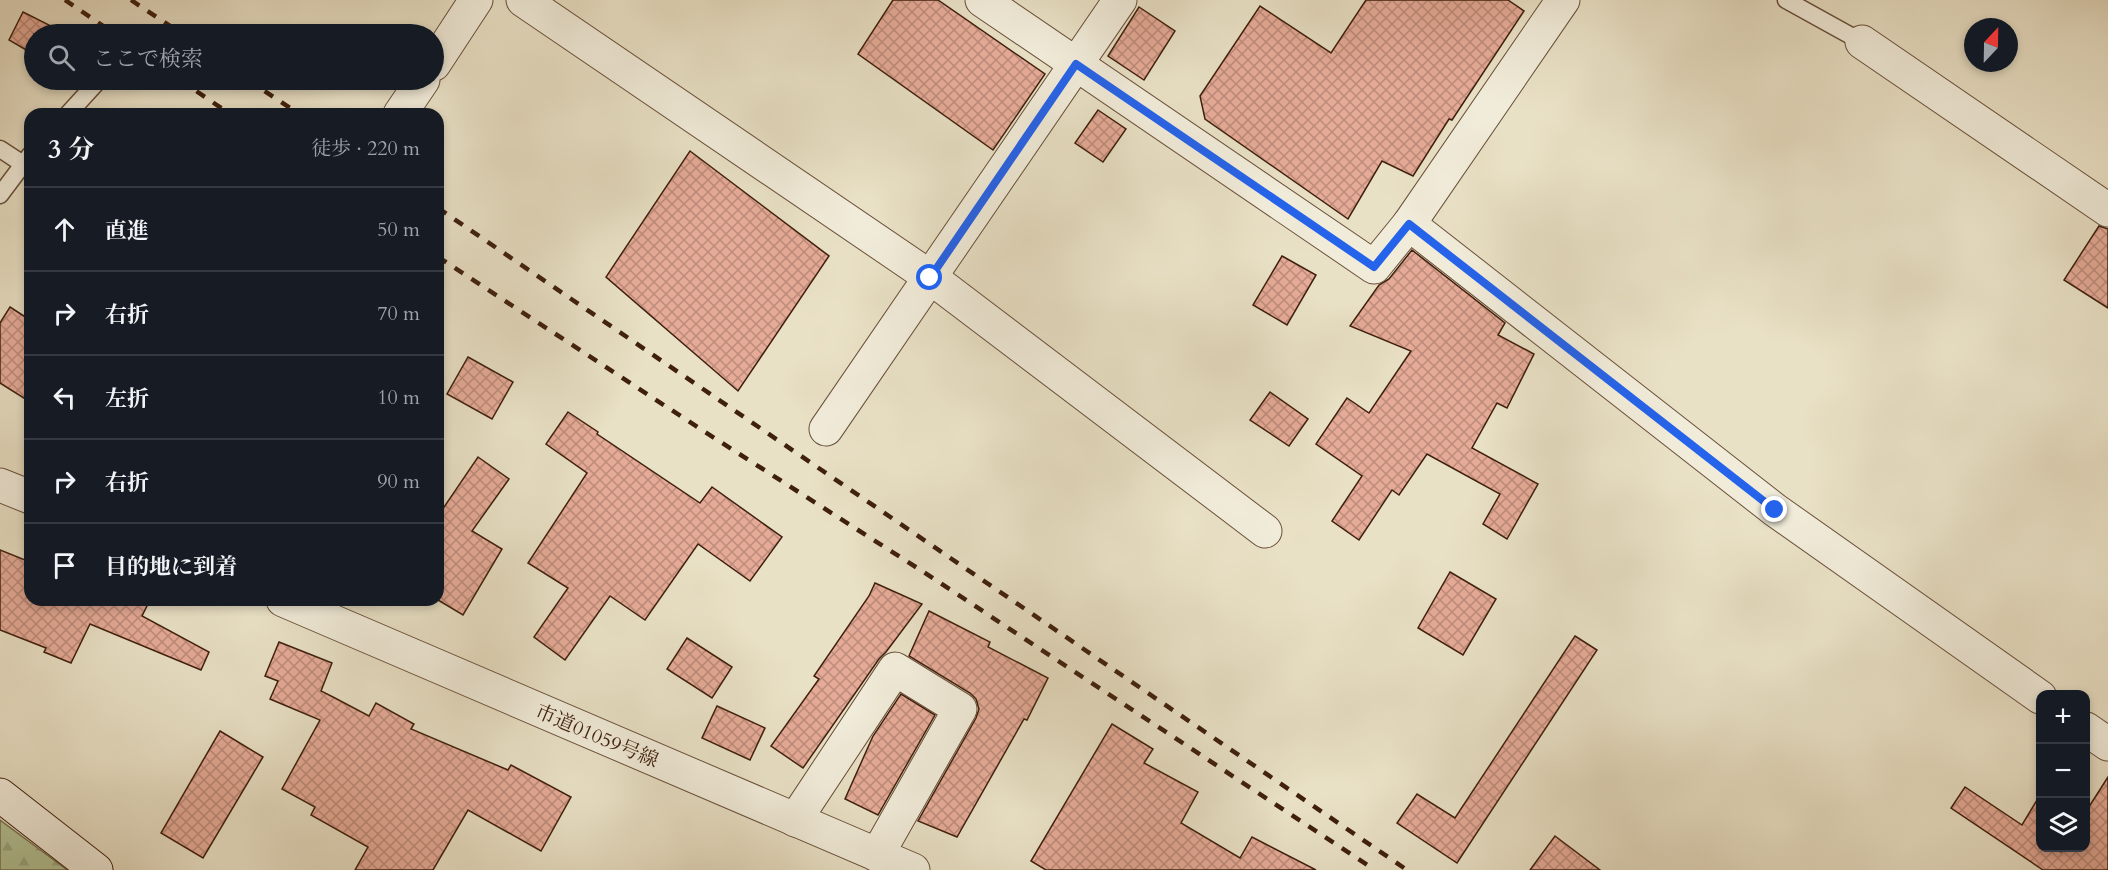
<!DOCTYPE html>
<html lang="ja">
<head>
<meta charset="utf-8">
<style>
	body { margin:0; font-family:Cardo,"Noto Serif JP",serif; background:#242831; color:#f1f3f6 }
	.controls { position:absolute; right:18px; bottom:18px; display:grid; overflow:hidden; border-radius:12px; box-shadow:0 3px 9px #0003 }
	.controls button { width:54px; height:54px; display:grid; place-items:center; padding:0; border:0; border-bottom:2px solid #363941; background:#171b24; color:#f1f3f6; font:30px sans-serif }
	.compass { position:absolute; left:1964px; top:18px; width:54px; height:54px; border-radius:50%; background:#171b24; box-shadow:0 3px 9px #0003; rotate:22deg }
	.stop { position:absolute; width:18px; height:18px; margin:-14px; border:4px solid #2563eb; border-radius:50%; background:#fff }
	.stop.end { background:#2563eb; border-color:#fff; box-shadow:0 2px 6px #0008 }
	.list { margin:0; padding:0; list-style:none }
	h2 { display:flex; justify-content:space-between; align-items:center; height:78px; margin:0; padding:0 24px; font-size:26px }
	h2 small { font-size:20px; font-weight:400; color:#9ea1a6 }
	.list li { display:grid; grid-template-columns:39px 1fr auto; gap:18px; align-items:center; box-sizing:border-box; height:84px; padding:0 24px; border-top:2px solid #363941 }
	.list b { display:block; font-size:22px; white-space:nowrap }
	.list em { font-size:20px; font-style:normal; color:#9ea1a6 }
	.icon { flex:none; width:33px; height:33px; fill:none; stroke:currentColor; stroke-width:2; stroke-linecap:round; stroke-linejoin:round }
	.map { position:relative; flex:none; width:2108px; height:870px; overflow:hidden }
	.search { position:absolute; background:#171b24; box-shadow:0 3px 9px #0003; left:24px; top:24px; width:420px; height:66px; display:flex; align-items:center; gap:15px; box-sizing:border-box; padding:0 21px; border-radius:33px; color:#9ea1a6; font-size:22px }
	.panel { position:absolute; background:#171b24; box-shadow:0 3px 9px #0003; left:24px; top:108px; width:420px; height:498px; border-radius:18px }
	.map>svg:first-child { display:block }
	.forest { fill:url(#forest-firs); stroke:#797152; stroke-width:1.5 }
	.building { fill:url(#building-cross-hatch); stroke:#3f1f0d; stroke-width:1.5 }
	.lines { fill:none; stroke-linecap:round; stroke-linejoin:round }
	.service-casing { stroke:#6a503b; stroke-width:19 }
	.minor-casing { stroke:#6a503b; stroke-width:35 }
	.tertiary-casing { stroke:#6a503b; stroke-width:35 }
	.secondary-casing { stroke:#3f1f0d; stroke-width:35 }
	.service { stroke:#f1ecda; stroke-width:16 }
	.minor { stroke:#f1ecda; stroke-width:33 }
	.tertiary { stroke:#f1ecda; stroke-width:33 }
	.secondary { stroke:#f1ecda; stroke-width:33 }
	.rail { stroke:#3f1f0d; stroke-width:4.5; stroke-dasharray:10 10; stroke-linecap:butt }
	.route { stroke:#2563eb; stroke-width:8 }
	.labels { text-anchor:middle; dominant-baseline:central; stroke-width:4.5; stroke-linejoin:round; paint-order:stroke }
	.street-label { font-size:20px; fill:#3f1f0d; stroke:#f1ecda }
</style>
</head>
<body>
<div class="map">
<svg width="2108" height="870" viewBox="0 0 2108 870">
	<defs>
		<pattern id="forest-firs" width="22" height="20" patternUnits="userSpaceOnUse" patternTransform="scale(1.5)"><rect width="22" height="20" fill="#b3c397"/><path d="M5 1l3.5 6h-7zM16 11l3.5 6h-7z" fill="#9ba781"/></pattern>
		<pattern id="building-cross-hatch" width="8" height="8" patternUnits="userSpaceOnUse" patternTransform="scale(1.5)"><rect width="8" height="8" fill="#e6ab98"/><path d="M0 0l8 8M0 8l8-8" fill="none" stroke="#bc8b7a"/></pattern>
	</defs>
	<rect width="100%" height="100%" fill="#e9e1c6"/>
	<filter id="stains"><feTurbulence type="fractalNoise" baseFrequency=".00333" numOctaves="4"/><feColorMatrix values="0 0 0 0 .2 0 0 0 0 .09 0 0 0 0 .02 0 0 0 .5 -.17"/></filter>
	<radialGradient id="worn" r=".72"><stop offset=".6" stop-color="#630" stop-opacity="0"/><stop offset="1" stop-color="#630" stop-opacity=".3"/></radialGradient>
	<polygon class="forest" points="0,820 66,869 67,870 0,870"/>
	<g class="building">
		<polygon points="893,0 938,0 1045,74 993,150 858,54"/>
		<polygon points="1366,0 1508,0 1524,11 1452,120 1449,119 1413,176 1382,161 1348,219 1205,119 1200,96 1260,6 1331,53"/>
		<polygon points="1139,7 1175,31 1144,80 1108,56"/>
		<polygon points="23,12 49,25 44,34 34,34 33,54 9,40"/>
		<polygon points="1098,110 1126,129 1103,162 1075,143"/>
		<polygon points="690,151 829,256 738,391 606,277"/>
		<polygon points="2099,226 2108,229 2108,308 2064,280"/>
		<polygon points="1412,250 1505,323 1498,335 1534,354 1507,408 1497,403 1472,448 1538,484 1507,539 1483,524 1500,494 1427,454 1399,495 1392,490 1359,540 1332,521 1362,476 1316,444 1347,398 1369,413 1411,351 1350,326 1379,285 1389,279"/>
		<polygon points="1282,256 1316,275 1287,325 1253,305"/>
		<polygon points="10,307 30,320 30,402 0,383 0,323"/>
		<polygon points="468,357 513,382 492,419 447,394"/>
		<polygon points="1270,392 1308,419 1289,446 1250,420"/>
		<polygon points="568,412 598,432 597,434 700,503 712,487 782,537 750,581 698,544 645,620 610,596 565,660 534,637 568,588 528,563 587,473 546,444"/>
		<polygon points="478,457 509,479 472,531 502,549 463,615 438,600 438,516"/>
		<polygon points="0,550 30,562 30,600 150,600 142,616 209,652 201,670 90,624 71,663 44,652 46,648 0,630"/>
		<polygon points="1450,572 1496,599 1463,655 1418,628"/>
		<polygon points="875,583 922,604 886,652 879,659 803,768 771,746 819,679 814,676 869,596"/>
		<polygon points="929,611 990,642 988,647 1048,678 1027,720 1024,719 957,837 918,821 976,718 979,709 976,699 970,693 909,656"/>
		<polygon points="1575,636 1597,650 1457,863 1397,823 1417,794 1455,818"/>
		<polygon points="687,638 732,667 712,698 667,669"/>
		<polygon points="279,642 332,663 321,691 333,697 369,716 376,703 414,724 411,729 508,770 511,765 571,797 541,851 468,810 433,870 355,870 368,847 311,815 315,807 282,789 320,720 270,699 278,681 265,676"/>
		<polygon points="901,694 935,715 878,815 845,799 873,736"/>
		<polygon points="717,706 765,728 750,760 702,738"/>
		<polygon points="1112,724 1153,749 1144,763 1198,792 1181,823 1240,858 1252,837 1316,870 1046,870 1031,861"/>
		<polygon points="220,731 263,757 203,858 161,833"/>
		<polygon points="2108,777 2108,870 2043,870 1951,808 1965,787 2022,825 2040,795 2040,848 2054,848 2061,852 2064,848 2085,848 2085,813"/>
		<polygon points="1555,836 1600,870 1530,870"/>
	</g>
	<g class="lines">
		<defs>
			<g id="service">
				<polyline points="1786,0 1862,42"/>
				<polyline points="68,114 99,80"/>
				<polyline points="0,149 29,168"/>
				<polyline points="0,195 30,155"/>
			</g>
			<g id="minor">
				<polyline points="523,0 930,277 1265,531"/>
				<polyline points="982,0 1374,267 1409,224 1775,510 2040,697"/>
				<polyline points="1862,42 2108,210"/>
				<polyline points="434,64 476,0"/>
				<polyline points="400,114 423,80"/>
				<polyline points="1409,224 1563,0"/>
				<polyline points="826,429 1120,0"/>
				<polyline points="2086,729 2108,744"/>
				<polyline points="795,820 895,669 960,709 877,855"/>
			</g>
			<g id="tertiary">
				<polyline points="0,485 30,497"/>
				<polyline points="283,600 913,870"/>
			</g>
			<polyline id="secondary" points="0,795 96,870"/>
		</defs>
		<use href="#service" class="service-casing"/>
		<use href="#minor" class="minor-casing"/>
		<use href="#tertiary" class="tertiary-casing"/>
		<use href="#secondary" class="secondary-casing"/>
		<use href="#service" class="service"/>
		<use href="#minor" class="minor"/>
		<use href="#tertiary" class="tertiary"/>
		<use href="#secondary" class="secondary"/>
		<g class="rail">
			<polyline points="65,0 115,34"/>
			<polyline points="131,0 182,34"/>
			<polyline points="180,80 230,114"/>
			<polyline points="248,80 299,114"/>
			<polyline points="438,208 1407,870"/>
			<polyline points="438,257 705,432 922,571 1375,870"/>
		</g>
	</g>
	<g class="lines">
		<polyline class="route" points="930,278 1076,64 1374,267 1409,224 1775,510"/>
	</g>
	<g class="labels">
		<g class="street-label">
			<text transform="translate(597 736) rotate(23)">市道01059号線</text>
		</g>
	</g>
	<rect width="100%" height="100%" filter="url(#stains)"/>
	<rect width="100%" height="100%" fill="url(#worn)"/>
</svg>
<div class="controls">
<button>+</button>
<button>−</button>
<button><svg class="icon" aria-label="layers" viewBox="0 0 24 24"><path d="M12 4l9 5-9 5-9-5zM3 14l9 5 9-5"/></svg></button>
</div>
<svg class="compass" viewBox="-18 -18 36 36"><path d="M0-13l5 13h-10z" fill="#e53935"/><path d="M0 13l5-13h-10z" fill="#9ea1a6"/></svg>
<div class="stop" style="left:930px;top:278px"></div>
<div class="stop end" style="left:1775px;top:510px"></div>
<div class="search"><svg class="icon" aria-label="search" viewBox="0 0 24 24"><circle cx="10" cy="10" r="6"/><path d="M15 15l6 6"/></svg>ここで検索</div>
<section class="panel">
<h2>3 分<small>徒歩 · 220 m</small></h2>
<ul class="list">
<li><svg class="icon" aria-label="ahead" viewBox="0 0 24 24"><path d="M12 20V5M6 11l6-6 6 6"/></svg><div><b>直進</b></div><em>50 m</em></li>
<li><svg class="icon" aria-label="right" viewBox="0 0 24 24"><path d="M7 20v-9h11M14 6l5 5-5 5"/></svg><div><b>右折</b></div><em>70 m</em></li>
<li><svg class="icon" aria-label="left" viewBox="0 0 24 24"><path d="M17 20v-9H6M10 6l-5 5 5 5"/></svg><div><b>左折</b></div><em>10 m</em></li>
<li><svg class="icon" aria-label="right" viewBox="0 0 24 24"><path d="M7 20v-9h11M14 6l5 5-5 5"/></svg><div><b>右折</b></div><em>90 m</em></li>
<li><svg class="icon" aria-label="arrive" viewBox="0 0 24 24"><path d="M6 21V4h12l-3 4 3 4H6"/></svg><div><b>目的地に到着</b></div></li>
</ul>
</section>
</div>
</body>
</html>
